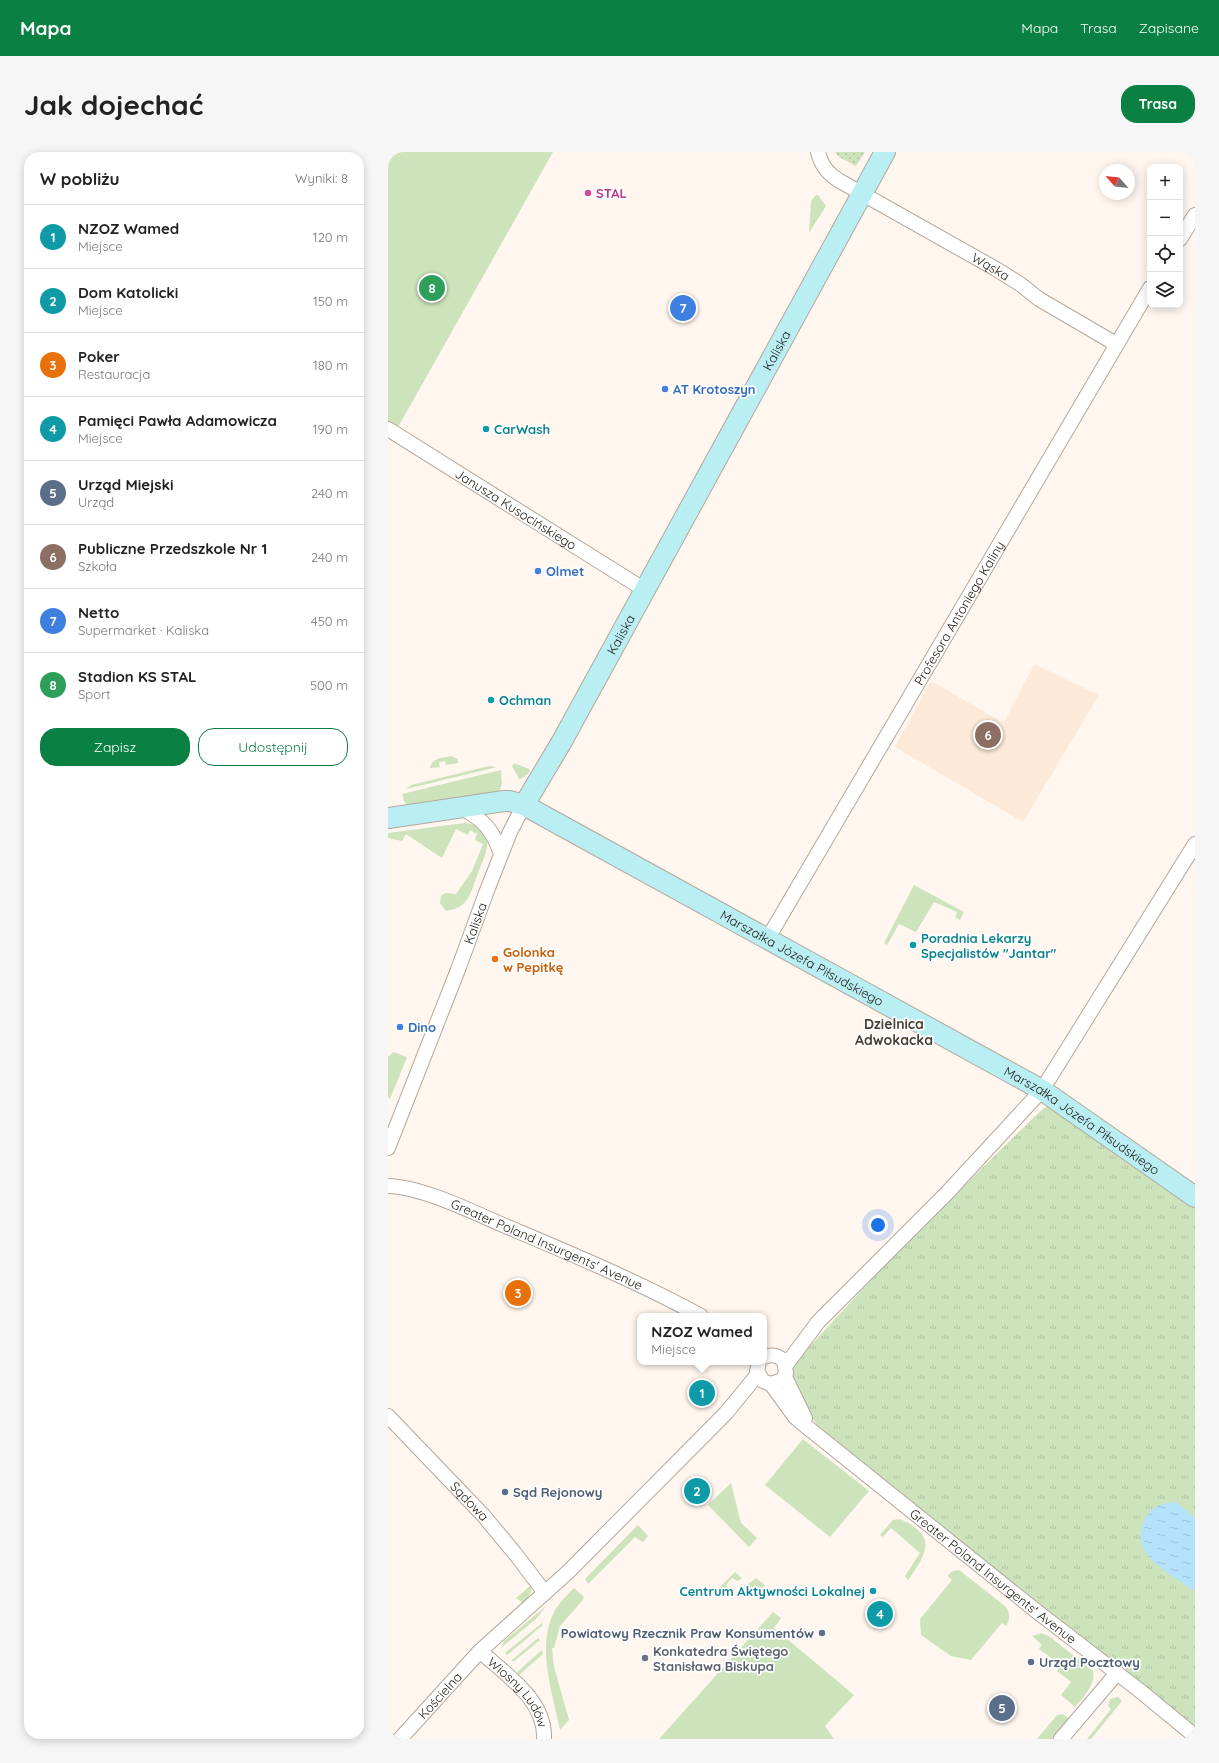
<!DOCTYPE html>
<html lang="pl">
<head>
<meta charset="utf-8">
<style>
	body { margin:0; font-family:Quicksand,sans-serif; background:#f6f6f6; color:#222 }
	.controls { position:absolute; right:12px; top:12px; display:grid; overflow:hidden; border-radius:8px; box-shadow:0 2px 10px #0003 }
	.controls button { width:36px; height:36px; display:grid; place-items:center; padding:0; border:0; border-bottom:1px solid #e0e0e0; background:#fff; color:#222; font:20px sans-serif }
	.compass { position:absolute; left:711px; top:12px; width:36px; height:36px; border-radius:50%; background:#fff; box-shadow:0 2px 10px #0003; rotate:297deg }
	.you { position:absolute; left:490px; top:1073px; width:14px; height:14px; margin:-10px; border:3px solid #fff; border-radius:50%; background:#1a73e8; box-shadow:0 0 0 6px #1a73e833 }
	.badge { display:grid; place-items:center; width:26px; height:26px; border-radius:50%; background:#0b8043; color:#fff; font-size:13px; font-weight:700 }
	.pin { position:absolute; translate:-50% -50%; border:2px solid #fff; box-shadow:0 1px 4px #0006 }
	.popup { position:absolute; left:249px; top:1161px; width:130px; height:52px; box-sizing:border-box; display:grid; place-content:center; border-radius:8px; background:#fff; filter:drop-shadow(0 1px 3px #0005); font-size:13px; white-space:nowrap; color:#767676 }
	.popup b { font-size:15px; color:#222 }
	.popup::after { content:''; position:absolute; left:50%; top:100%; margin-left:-8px; border:8px solid transparent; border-top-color:#fff }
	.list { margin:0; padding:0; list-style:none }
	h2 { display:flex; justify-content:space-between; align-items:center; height:52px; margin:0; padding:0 16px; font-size:17px }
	h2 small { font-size:13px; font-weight:400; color:#767676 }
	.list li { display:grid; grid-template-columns:26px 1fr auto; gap:12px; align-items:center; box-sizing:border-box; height:64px; padding:0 16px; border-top:1px solid #e0e0e0 }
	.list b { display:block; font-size:15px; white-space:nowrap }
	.list p { margin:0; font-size:13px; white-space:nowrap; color:#767676 }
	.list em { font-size:13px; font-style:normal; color:#767676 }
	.actions { display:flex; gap:8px; padding:12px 16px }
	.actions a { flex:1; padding:9px 0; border:1px solid #0b8043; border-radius:16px; text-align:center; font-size:14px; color:#0b8043 }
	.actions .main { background:#0b8043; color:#fff }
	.icon { flex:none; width:22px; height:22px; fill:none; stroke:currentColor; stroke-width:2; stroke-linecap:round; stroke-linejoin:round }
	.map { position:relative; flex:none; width:807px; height:1587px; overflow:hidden; border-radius:16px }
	header { display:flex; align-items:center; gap:24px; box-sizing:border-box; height:56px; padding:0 20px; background:#0b8043; color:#fff }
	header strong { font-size:19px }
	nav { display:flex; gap:22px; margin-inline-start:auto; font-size:14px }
	.intro { display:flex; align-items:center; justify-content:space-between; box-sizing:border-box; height:96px; padding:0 24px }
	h1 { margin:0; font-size:28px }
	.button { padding:10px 18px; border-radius:16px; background:#0b8043; color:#fff; font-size:14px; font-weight:700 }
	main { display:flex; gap:24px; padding:0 24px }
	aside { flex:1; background:#fff; border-radius:16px; box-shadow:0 2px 10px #0003 }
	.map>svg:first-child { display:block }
	.built { fill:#fde9d7 }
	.grass { fill:#cce3bb }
	.park { fill:url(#park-tufts) }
	.garden { fill:url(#garden-dots) }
	.water { fill:url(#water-ripples) }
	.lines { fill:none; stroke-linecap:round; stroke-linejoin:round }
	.street-casing { stroke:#b4a79c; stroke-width:16 }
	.secondary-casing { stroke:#b4a79c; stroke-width:22 }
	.street { stroke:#fff; stroke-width:14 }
	.secondary { stroke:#b9eef2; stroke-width:20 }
	.hotel-dot { fill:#d1479c; stroke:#fff; stroke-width:1.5 }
	.shop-dot { fill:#3f7fe0; stroke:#fff; stroke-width:1.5 }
	.culture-dot { fill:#0f9aa8; stroke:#fff; stroke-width:1.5 }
	.food-dot { fill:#e8710a; stroke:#fff; stroke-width:1.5 }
	.service-dot { fill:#5c6f8a; stroke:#fff; stroke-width:1.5 }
	.worship-dot { fill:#6b7280; stroke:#fff; stroke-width:1.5 }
	.labels { text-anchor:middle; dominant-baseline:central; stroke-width:3.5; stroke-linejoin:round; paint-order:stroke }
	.hotel-label { font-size:13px; font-weight:bold; fill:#b23c85; stroke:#fff; text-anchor:start }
	.street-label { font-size:13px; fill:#25201b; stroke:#fff }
	.shop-label { font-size:13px; font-weight:bold; fill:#366cbe; stroke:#fff; text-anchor:start }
	.culture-label { font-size:13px; font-weight:bold; fill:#0d838f; stroke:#fff; text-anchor:start }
	.food-label { font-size:13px; font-weight:bold; fill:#c56008; stroke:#fff; text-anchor:start }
	.service-label { font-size:13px; font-weight:bold; fill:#4e5e75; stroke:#fff; text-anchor:start }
	.worship-label { font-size:13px; font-weight:bold; fill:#5b616d; stroke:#fff; text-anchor:start }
	.neighbourhood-label { font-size:14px; font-weight:bold; fill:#493f35; stroke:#fff }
</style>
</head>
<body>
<header>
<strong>Mapa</strong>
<nav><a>Mapa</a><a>Trasa</a><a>Zapisane</a></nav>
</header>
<div class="intro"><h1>Jak dojechać</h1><a class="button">Trasa</a></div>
<main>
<aside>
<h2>W pobliżu<small>Wyniki: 8</small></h2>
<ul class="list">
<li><span class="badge" style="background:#0f9aa8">1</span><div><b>NZOZ Wamed</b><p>Miejsce</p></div><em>120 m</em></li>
<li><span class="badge" style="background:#0f9aa8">2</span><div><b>Dom Katolicki</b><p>Miejsce</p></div><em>150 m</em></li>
<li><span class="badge" style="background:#e8710a">3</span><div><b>Poker</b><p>Restauracja</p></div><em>180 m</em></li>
<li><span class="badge" style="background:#0f9aa8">4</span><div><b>Pamięci Pawła Adamowicza</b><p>Miejsce</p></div><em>190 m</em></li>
<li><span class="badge" style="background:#5c6f8a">5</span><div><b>Urząd Miejski</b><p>Urząd</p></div><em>240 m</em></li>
<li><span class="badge" style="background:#8d6e63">6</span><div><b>Publiczne Przedszkole Nr 1</b><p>Szkoła</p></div><em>240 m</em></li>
<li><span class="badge" style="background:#3f7fe0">7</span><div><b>Netto</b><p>Supermarket · Kaliska</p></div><em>450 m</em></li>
<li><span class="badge" style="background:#2e9e5b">8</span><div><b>Stadion KS STAL</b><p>Sport</p></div><em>500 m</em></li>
</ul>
<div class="actions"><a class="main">Zapisz</a><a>Udostępnij</a></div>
</aside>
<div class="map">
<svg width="807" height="1587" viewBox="0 0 807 1587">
	<defs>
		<pattern id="park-tufts" width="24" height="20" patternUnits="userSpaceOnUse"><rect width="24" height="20" fill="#cce3bb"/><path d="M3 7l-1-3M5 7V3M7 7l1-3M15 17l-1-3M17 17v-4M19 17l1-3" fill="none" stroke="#afc2a0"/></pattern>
		<pattern id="garden-dots" width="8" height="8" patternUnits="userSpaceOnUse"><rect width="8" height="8" fill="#cce3bb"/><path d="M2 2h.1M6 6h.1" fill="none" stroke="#afc2a0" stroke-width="1.8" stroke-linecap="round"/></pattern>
		<pattern id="water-ripples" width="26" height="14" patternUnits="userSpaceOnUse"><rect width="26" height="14" fill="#b4e2fb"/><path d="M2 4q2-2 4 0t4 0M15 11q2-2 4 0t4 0" fill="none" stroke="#9bc2d7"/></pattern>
	</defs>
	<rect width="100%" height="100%" fill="#fff6ef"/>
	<polygon class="built" points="646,512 711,543 635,670 507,595 543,529 616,571"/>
	<g class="grass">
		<polygon points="0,0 165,0 9,277 0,271"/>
		<polygon points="428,43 430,43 438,54 421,81 423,49"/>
		<path d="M63,604l7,3v4l-12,2 -1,-4 -6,1 1,5 -10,1c2,-10 12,-10 21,-12z"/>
		<polygon points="126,611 141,617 142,620 133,627 131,627 124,614"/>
		<polygon points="101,614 109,615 18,637 23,633"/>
		<polygon points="113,618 114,631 112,638 104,641 22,655 17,651 14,642"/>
		<path d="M77,671c36,5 20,31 12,53 -4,9 -6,21 -14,28 -4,4 -11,6 -17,7l-6,-8 1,-7 4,-3 11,1 16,-23 11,-27 -8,-4 2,-6 -7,-4 -2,5 -12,-6 -14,29 -36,-24 -4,7 -14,-3v-5z"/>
		<polygon points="526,733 576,760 572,768 567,765 569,760 546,750 528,780 511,772 499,793 496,791"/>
		<polygon points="5,900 19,905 2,947 0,946 0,905"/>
		<polygon points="415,1287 481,1339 442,1385 377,1333"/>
		<polygon points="343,1331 353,1371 369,1386 361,1395 320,1353"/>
		<path d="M512,1367c37,16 28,34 8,61l-3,-4 15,-23 -29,-25 -8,9 -3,-2 13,-15z"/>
		<polygon points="250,1373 260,1384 255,1390 247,1385 200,1432 197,1427"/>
		<path d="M571,1418l46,36c5,7 6,12 1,20l-4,-3 -31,37 -20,-4 -30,-21 -1,-16 32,-39 -4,-4c3,-5 6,-5 11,-6z"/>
		<polygon points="347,1420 354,1426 350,1429 344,1426 338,1433 342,1438 337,1441 330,1437"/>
		<polygon points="368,1426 377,1433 366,1444 356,1435"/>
		<path d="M143,1433c1,9 -2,13 -8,18l-7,-5z"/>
		<path d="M186,1436l10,9 -2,4 -22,25 -6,22h-2l2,19 15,53 -9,10c-7,-37 -24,-82 -6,-118 5,-9 13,-17 20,-24z"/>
		<polygon points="158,1454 149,1466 113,1496 116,1489"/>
		<polygon points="385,1460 393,1466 386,1476 466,1543 437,1574 446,1587 271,1587"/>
		<polygon points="154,1471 155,1473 119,1503 117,1501"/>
		<path d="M653,1481l8,3 44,35c3,14 -10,26 -18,36l-14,-12 10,-13 -14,-11 4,-6 -22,-16 3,-4 -10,-9z"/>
		<polygon points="150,1486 152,1488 125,1510 124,1508"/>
		<polygon points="154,1498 155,1502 131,1523 129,1520 128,1521"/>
		<polygon points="730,1545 734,1549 703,1587 699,1587 723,1557 720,1554 722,1547"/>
		<polygon points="675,1562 683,1568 665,1587 649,1587 669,1563"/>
	</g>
	<path class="park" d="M662,954l145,100v522l-375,-300c-10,-12 -31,-41 -28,-58 1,-5 5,-9 8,-13l95,-103 137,-135 12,-11z"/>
	<polygon class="garden" points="447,0 477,0 468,14 451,5"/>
	<path class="water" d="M788,1350l19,16v73c-24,-17 -69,-36 -50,-72 8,-14 16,-15 31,-17z"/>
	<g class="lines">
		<defs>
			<g id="street">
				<path id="s1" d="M430,0c3,13 9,21 20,28l158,89 24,15 19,15 77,45"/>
				<polyline points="792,87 807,63"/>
				<path id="s2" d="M0,277l257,161"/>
				<path d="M73,655c23,14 31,21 40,47"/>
				<path id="s3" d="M380,786l382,-650"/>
				<path id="s4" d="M0,996l71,-181 27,-74 24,-61 14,-27"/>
				<path id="s5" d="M0,1034c34,1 83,25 115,39 66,28 134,56 198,91"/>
				<path d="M371,1210l-2,9 6,10 8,3 11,-4 4,-7 -2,-12c-6,-6 -12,-7 -20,-4"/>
				<polyline points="398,1213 430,1170 559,1041 654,938 807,692"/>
				<polyline points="397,1225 417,1266"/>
				<path id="s6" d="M383,1232l24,33 7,6 233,187 104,80 56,46"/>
				<path id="s7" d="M0,1264l95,99 34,41 28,37"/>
				<path id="s8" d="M92,1499c26,24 66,49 64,88"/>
				<path id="s9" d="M12,1587l80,-88 88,-79 158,-159 32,-39"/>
				<polyline points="673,1587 729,1521"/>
			</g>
			<g id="secondary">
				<path id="s10" d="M136,653l37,-62 324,-591"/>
				<path id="s11" d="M0,666l116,-17h5l15,4 518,285 153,107"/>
			</g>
		</defs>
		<use href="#street" class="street-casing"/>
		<use href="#secondary" class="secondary-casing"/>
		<use href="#street" class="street"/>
		<use href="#secondary" class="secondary"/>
	</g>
	<circle class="hotel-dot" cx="200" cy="41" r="4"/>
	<g class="shop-dot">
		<circle cx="277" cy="237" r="4"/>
		<circle cx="150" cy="419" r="4"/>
		<circle cx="12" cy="875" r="4"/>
	</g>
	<g class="culture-dot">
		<circle cx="98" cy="277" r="4"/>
		<circle cx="103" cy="548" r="4"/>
		<circle cx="525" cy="793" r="4"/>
		<circle cx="485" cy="1439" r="4"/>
	</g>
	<circle class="food-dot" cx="107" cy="807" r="4"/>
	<g class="service-dot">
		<circle cx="117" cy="1340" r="4"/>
		<circle cx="434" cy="1481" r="4"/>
		<circle cx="643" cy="1510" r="4"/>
	</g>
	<circle class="worship-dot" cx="257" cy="1506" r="4"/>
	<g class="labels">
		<g class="hotel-label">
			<text x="208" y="41">STAL</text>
		</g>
		<g class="street-label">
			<text stroke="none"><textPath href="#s1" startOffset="211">Wąska</textPath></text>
			<text stroke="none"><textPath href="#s10" startOffset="520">Kaliska</textPath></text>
			<text stroke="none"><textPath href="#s2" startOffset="151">Janusza Kusocińskiego</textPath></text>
			<text stroke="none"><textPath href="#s3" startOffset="377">Profesora Antoniego Kaliny</textPath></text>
			<text stroke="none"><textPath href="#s10" startOffset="196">Kaliska</textPath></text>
			<text stroke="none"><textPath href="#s4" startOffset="241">Kaliska</textPath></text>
			<text stroke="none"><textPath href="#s11" startOffset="455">Marszałka Józefa Piłsudskiego</textPath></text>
			<text stroke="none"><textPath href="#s11" startOffset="779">Marszałka Józefa Piłsudskiego</textPath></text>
			<text stroke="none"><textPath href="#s5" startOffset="170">Greater Poland Insurgents' Avenue</textPath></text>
			<text stroke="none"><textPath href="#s7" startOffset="118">Sądowa</textPath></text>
			<text stroke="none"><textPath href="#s6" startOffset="295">Greater Poland Insurgents' Avenue</textPath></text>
			<text stroke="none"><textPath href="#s8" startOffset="57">Wiosny Ludów</textPath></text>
			<text stroke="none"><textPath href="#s9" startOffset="59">Kościelna</textPath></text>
		</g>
		<g class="shop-label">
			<text x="285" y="237">AT Krotoszyn</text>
			<text x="158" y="419">Olmet</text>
			<text x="20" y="875">Dino</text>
		</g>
		<g class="culture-label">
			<text x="106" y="277">CarWash</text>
			<text x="111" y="548">Ochman</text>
			<text x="533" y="786">Poradnia Lekarzy<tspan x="533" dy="15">Specjalistów "Jantar"</tspan></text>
			<text x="477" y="1439" text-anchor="end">Centrum Aktywności Lokalnej</text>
		</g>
		<g class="food-label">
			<text x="115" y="800">Golonka<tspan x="115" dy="15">w Pepitkę</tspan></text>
		</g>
		<g class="service-label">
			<text x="125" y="1340">Sąd Rejonowy</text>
			<text x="426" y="1481" text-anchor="end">Powiatowy Rzecznik Praw Konsumentów</text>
			<text x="651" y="1510">Urząd Pocztowy</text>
		</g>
		<g class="worship-label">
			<text x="265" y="1499">Konkatedra Świętego<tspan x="265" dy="15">Stanisława Biskupa</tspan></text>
		</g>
		<g class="neighbourhood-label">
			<text x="506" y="872">Dzielnica<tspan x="506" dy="16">Adwokacka</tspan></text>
		</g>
	</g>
</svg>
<div class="controls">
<button>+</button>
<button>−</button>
<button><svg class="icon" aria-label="locate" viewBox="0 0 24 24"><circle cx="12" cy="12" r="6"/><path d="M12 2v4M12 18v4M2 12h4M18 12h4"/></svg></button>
<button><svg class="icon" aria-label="layers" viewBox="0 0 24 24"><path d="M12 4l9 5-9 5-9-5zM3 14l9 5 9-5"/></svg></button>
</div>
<svg class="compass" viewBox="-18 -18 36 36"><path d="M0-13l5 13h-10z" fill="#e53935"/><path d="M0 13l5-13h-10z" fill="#767676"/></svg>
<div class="you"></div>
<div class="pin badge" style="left:314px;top:1241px;background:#0f9aa8">1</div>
<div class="popup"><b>NZOZ Wamed</b>Miejsce</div>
<div class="pin badge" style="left:309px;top:1339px;background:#0f9aa8">2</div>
<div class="pin badge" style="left:130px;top:1141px;background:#e8710a">3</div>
<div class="pin badge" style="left:492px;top:1462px;background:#0f9aa8">4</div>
<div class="pin badge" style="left:614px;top:1556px;background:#5c6f8a">5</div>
<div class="pin badge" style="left:600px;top:583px;background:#8d6e63">6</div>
<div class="pin badge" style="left:295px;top:156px;background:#3f7fe0">7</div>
<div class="pin badge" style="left:44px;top:136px;background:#2e9e5b">8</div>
</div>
</main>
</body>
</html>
